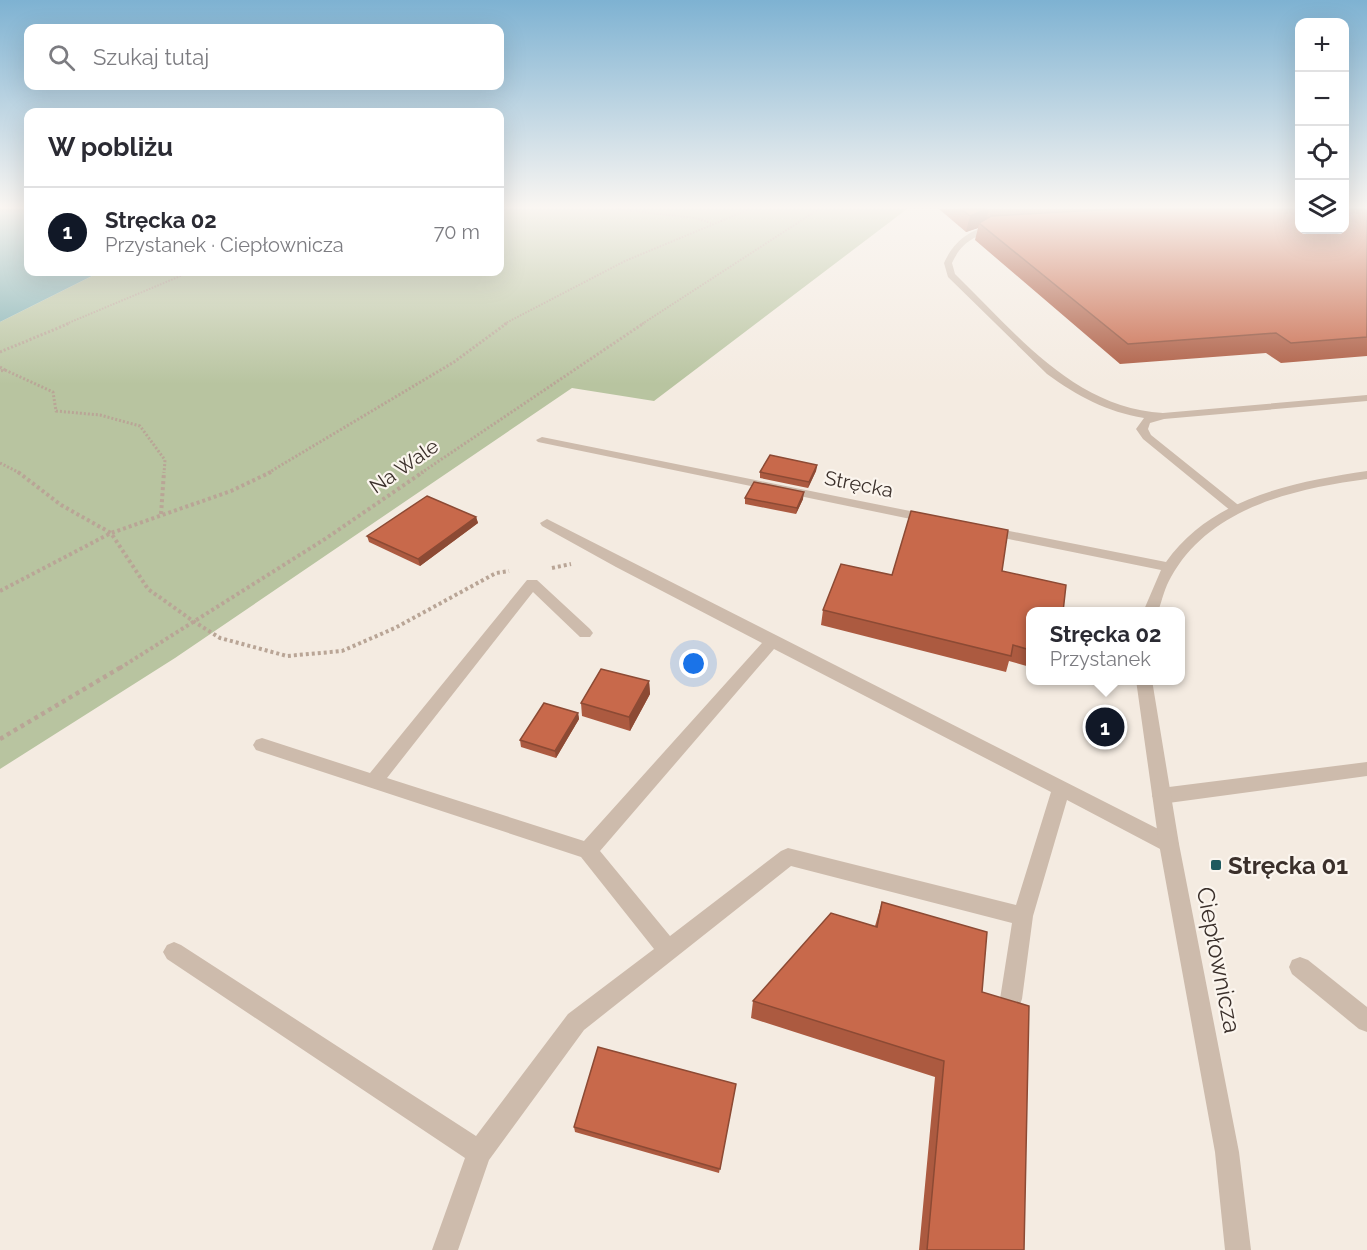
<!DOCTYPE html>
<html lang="pl">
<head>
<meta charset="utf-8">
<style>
	body { margin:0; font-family:Raleway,sans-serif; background:#f7f7f7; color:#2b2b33 }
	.controls { position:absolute; right:18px; top:18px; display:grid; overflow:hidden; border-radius:12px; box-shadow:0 6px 24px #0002 }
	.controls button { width:54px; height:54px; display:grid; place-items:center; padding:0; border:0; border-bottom:2px solid #e1e1e2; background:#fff; color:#2b2b33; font:30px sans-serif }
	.you { position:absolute; left:694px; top:664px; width:21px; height:21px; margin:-15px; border:4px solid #fff; border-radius:50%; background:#1a73e8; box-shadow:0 0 0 9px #1a73e833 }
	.badge { display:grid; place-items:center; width:39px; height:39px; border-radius:50%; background:#111827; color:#fff; font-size:20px; font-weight:700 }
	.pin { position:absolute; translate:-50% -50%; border:3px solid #fff; box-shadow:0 2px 6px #0006 }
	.popup { position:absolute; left:1026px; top:607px; width:159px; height:78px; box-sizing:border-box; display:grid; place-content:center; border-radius:12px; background:#fff; filter:drop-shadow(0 2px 4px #0005); font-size:20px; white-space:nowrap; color:#7c7c81 }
	.popup b { font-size:22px; color:#2b2b33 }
	.popup::after { content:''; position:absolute; left:50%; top:100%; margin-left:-12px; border:12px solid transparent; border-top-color:#fff }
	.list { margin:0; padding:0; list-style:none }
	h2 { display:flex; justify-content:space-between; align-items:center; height:78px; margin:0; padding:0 24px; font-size:26px }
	h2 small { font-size:20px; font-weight:400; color:#7c7c81 }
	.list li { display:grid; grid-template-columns:39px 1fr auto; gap:18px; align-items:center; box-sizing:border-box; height:90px; padding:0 24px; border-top:2px solid #e1e1e2 }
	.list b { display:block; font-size:22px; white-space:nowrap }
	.list p { margin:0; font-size:20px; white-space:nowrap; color:#7c7c81 }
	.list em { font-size:20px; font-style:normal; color:#7c7c81 }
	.icon { flex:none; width:33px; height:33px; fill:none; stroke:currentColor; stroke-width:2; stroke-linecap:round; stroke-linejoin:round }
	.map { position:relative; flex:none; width:1367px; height:1250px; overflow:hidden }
	.search { position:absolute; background:#fff; box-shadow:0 6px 24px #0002; left:24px; top:24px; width:480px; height:66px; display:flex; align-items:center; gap:15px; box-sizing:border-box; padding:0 21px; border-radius:12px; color:#7c7c81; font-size:22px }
	.panel { position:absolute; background:#fff; box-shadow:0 6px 24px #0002; left:24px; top:108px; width:480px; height:168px; border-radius:12px }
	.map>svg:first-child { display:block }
	.green { fill:#b8c4a0 }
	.water { fill:#7fb0b2 }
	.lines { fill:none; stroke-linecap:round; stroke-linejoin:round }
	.path-far3 { stroke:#b9a596; stroke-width:2; stroke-dasharray:1.5 1.5; stroke-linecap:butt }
	.path-far2 { stroke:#b9a596; stroke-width:3; stroke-dasharray:2 2; stroke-linecap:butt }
	.path-far1 { stroke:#b9a596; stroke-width:4; stroke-dasharray:3 3; stroke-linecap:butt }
	.path { stroke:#b9a596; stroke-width:4.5; stroke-dasharray:4 4; stroke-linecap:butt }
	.lane { fill:#cdbbac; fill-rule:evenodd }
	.street { fill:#cdbbac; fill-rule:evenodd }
	.wall { fill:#ac5a40 }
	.shaded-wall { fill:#8c4a34 }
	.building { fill:#c8694b; stroke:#8c4a34; stroke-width:1.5 }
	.poi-dot { fill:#1f5a5e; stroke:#fbf5ee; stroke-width:2 }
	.labels { text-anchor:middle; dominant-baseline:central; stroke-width:4.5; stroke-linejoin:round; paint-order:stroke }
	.street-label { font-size:20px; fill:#3b302b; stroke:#fbf5ee }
	.near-poi-label { font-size:24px; font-weight:bold; fill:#3b302b; stroke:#fbf5ee; text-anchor:start }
	.near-street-label { font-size:24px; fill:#3b302b; stroke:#fbf5ee }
</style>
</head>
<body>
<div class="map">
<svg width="1367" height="1250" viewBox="0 0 1367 1250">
	<rect width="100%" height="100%" fill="#f4ebe1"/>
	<polygon class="green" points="500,209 907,209 654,401 572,388 175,658 0,769 0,322 100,272 500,272"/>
	<polygon class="water" points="0,209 28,209 28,272 100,272 0,322"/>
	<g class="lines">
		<g class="path-far3">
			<polyline points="615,209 695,218 711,223"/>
			<polyline points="500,210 513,209"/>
			<polyline points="66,324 190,272"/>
			<polyline points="504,324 625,261 750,209"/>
			<polyline points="642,324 819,209"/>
		</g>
		<g class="path-far2">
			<polyline points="0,352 70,323"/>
			<polyline points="0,367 5,370 0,371"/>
			<polyline points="5,370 53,392 56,411 100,415 140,426 165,460 164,473"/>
			<polyline points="0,463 20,473"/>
			<polyline points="268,473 454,362 507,323"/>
			<polyline points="421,473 644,323"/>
		</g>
		<g class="path-far1">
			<polyline points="18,472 61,505 111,533 148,589 193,621 220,638 287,656 342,651 395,628 496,573 509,571"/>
			<polyline points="161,514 164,472"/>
			<polyline points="552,568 571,564"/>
			<polyline points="0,591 111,533 231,491 271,472"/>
			<polyline points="120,668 325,539 423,472"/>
		</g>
		<polyline class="path" points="0,739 123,666"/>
		<g class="lane">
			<path d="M1000,226v4c-23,4 -38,11 -48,33l3,11c60,58 118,134 208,139l204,-18v6l-203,18 -14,4 -2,6 3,6 91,73 -1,3h-10l-88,-72 -7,-10 8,-11c-37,-6 -67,-22 -97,-44l-99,-97 -4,-14c10,-23 30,-38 56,-37z"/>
			<path d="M547,519l629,319 3,6 -3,6 -7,2 -7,-2 -95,-50 -34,116 -11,83 -3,8 -8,3 -8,-3 -3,-8 12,-76 -221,-57 -207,164 -95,130 -31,90h-26l33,-92 -298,-199 -4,-7 4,-7 7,-3 7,3 295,191 92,-122 86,-65 -73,-92 -325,-107 -3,-5 3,-5 6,-2 108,35 157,-193h10l53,49 3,4 -3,4h-10l-47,-45 -146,186 197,63 178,-198 -146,-76 -74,-41 -2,-3zM774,649l277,143 -35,113 -228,-57 -7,3 -111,85 -70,-85z"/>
			<polygon points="1367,762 1367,776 1161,804 1155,801 1152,796 1155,791 1161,788"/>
			<polygon points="1300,957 1308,960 1367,1007 1367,1032 1359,1029 1292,974 1289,967 1292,960"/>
		</g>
		<g class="street">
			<polygon points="542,437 930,515 936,519 930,523 538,442 536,440"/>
			<path d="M1367,471v8c-73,10 -157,28 -196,98 -6,10 -9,23 -13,35h-15l18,-42 -172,-35 -7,-4 7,-4 177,35c46,-65 128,-80 201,-91z"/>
			<polygon points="1136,680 1152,680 1179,844 1239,1152 1251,1250 1225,1250 1215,1152 1159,844"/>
		</g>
	</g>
	<g class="wall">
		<polygon points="939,209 1367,209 1367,356 1281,363 1266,353 1120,364 975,240 978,228 966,232"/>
		<polygon points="817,465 816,471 808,488 760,478 760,472"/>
		<polygon points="745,498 803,499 796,514 745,504"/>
		<polygon points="476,517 478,523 420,566 369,542 367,536"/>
		<polygon points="1002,571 1030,612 1030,667 1009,661 1006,672 821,625 823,610 892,575"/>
		<polygon points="649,681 650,694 630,731 582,716 581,703"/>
		<polygon points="578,713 579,719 556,758 521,747 520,740"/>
		<polygon points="882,902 982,992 1024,1250 919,1250 935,1077 751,1018 753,1001 875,926"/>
		<polygon points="735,1089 719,1173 575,1132 574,1127"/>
	</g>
	<g class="shaded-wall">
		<polygon points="989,209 985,225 979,223 978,228 966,232 970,216"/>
		<polygon points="817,465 816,471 808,488 809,482"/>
		<polygon points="804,492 803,499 796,514 797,508"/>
		<polygon points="476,517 478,523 420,566 418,559"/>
		<polygon points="649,681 650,694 630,731 629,717"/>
		<polygon points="578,713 579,719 556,758 555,751"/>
	</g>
	<g class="building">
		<polygon points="961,209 987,209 970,216"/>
		<polygon points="1117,209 1299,209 1299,230 1344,230 1344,209 1367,209 1367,337 1291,343 1276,333 1128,344 979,223 991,216"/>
		<polygon points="770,455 817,465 809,482 760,472"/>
		<polygon points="754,482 804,492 797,508 745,498"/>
		<polygon points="427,496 476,517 418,559 367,536"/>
		<polygon points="911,511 1008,530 1002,571 1066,585 1063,612 1030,612 1030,650 1013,645 1011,656 823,610 841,564 892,575"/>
		<polygon points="601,669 649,681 629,717 581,703"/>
		<polygon points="544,703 578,713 555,751 520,740"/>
		<polygon points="882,902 987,932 982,992 1029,1006 1024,1250 927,1250 944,1061 753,1001 831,913 877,927"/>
		<polygon points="598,1047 736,1084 720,1169 574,1127"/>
	</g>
	<linearGradient id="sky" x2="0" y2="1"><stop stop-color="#7eb2d2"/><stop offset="0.54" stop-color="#faf6f2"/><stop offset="1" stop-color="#faf6f2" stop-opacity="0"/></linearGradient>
	<rect width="1367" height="384" fill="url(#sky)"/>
	<rect class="poi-dot" x="1210" y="859" width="12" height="12" rx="3"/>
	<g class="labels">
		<g class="street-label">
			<text transform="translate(404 466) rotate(-35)">Na Wale</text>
			<text transform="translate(859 484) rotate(11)">Stręcka</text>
		</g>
		<g class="near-poi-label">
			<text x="1228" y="865">Stręcka 01</text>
		</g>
		<g class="near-street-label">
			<text transform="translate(1219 960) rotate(79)">Ciepłownicza</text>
		</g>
	</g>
</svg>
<div class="controls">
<button>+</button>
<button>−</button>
<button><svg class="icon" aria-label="locate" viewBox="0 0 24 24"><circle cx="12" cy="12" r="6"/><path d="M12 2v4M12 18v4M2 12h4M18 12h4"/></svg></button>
<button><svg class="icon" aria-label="layers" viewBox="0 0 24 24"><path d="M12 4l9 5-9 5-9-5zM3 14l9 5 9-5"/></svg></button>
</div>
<div class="you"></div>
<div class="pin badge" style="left:1105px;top:727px">1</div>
<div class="popup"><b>Stręcka 02</b>Przystanek</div>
<div class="search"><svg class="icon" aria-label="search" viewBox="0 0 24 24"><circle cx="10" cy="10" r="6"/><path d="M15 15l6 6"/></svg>Szukaj tutaj</div>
<section class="panel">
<h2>W pobliżu<small></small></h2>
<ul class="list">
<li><span class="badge">1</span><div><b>Stręcka 02</b><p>Przystanek · Ciepłownicza</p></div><em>70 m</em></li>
</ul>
</section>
</div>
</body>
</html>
